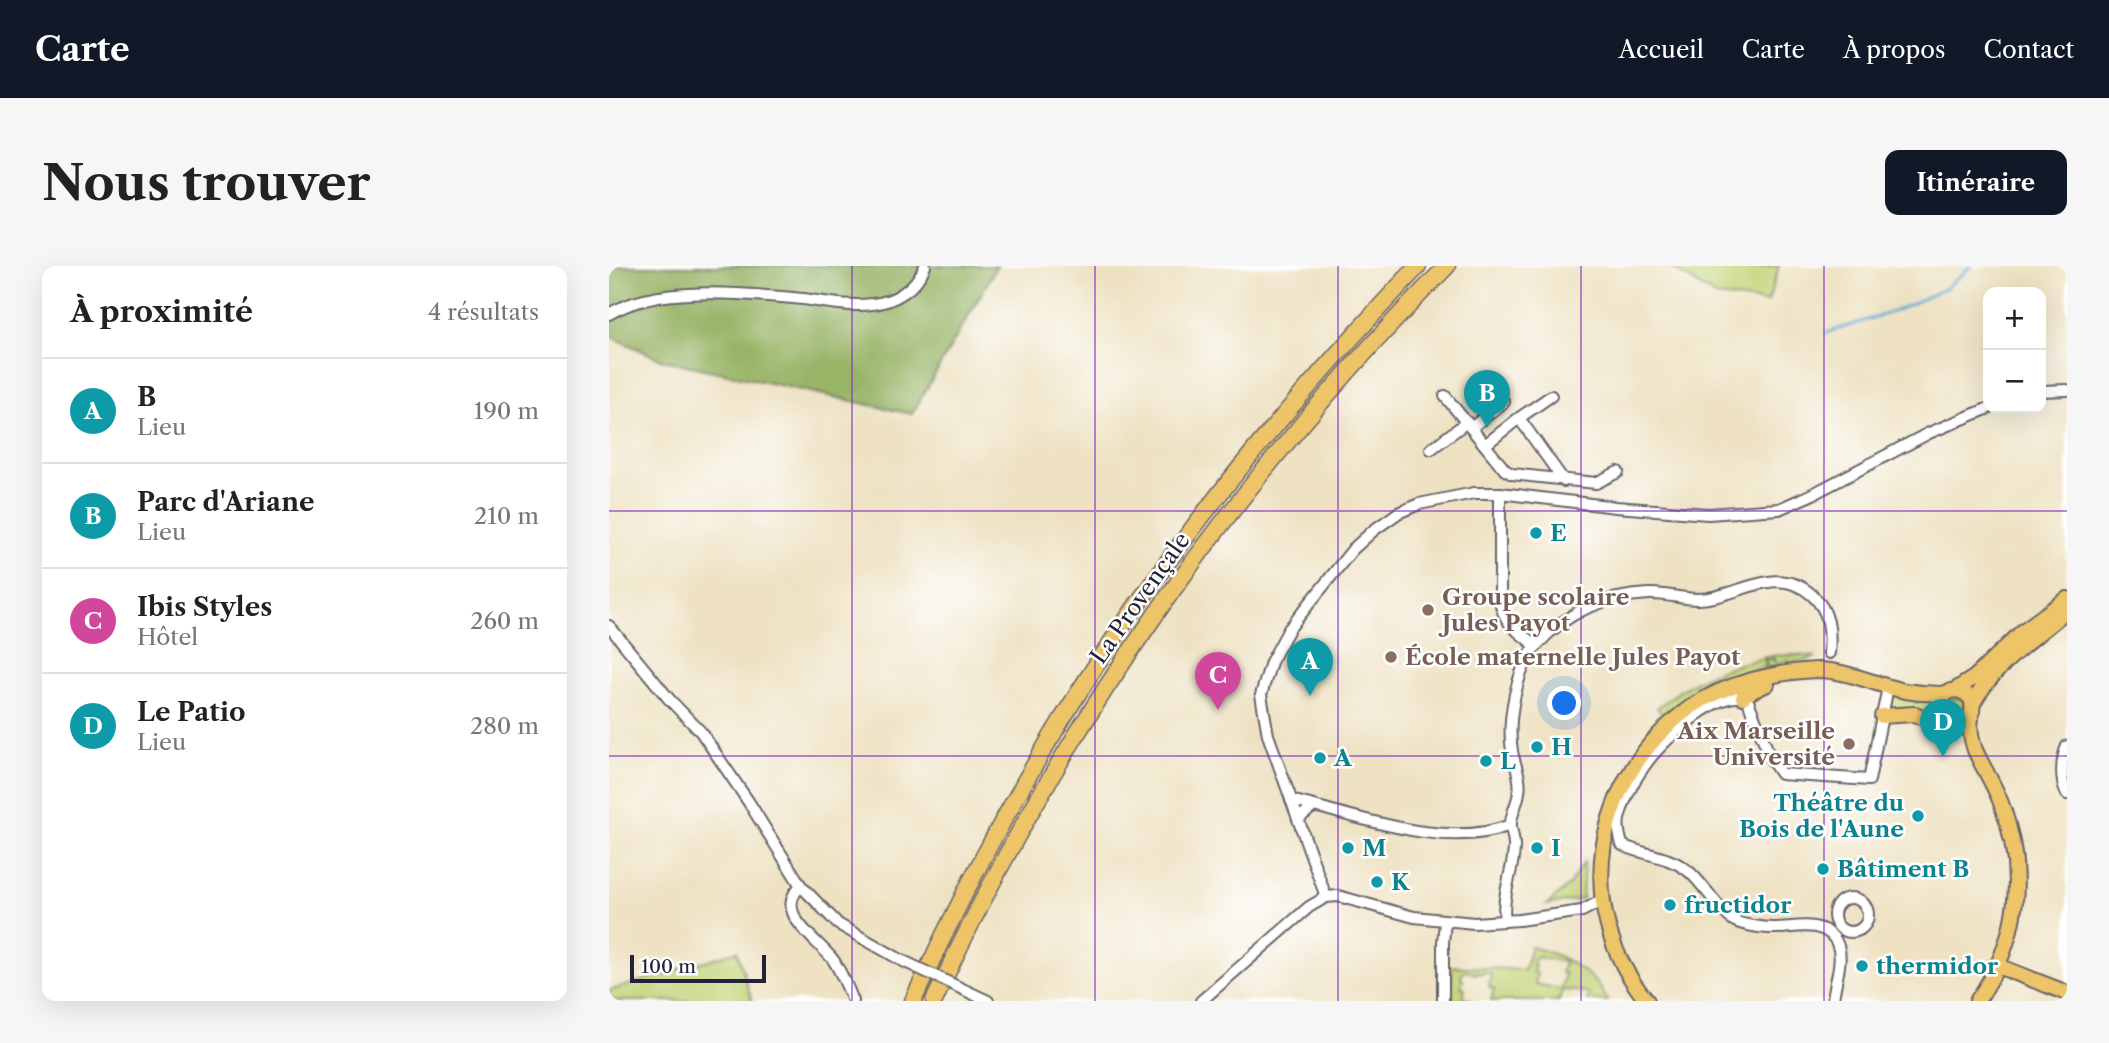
<!DOCTYPE html>
<html lang="fr">
<head>
<meta charset="utf-8">
<style>
	body { margin:0; font-family:"Libre Caslon Text",serif; background:#f6f6f6; color:#222 }
	.controls { position:absolute; right:21px; top:21px; display:grid; overflow:hidden; border-radius:14px; box-shadow:0 7px 28px #0002 }
	.controls button { width:63px; height:63px; display:grid; place-items:center; padding:0; border:0; border-bottom:2px solid #e0e0e0; background:#fff; color:#222; font:35px sans-serif }
	.scale { position:absolute; left:21px; bottom:18px; width:136px; box-sizing:border-box; padding-left:7px; border:4px solid #22223b; border-top:0; font-size:19px; line-height:24px; white-space:nowrap; color:#22223b; -webkit-text-stroke:5px #fff; paint-order:stroke }
	.you { position:absolute; left:956px; top:438px; width:24px; height:24px; margin:-18px; border:5px solid #fff; border-radius:50%; background:#1a73e8; box-shadow:0 0 0 10px #1a73e833 }
	.badge { display:grid; place-items:center; width:46px; height:46px; border-radius:50%; background:#111827; color:#fff; font-size:23px; font-weight:700 }
	.pin { position:absolute; translate:-50% -58px; filter:drop-shadow(0 2px 4px #0008) }
	.pin::after { content:''; position:absolute; top:37px; width:24px; height:21px; background:inherit; clip-path:polygon(0 0,100% 0,50% 100%) }
	.list { margin:0; padding:0; list-style:none }
	h2 { display:flex; justify-content:space-between; align-items:center; height:91px; margin:0; padding:0 28px; font-size:30px }
	h2 small { font-size:23px; font-weight:400; color:#767676 }
	.list li { display:grid; grid-template-columns:46px 1fr auto; gap:21px; align-items:center; box-sizing:border-box; height:105px; padding:0 28px; border-top:2px solid #e0e0e0 }
	.list b { display:block; font-size:26px; white-space:nowrap }
	.list p { margin:0; font-size:23px; white-space:nowrap; color:#767676 }
	.list em { font-size:23px; font-style:normal; color:#767676 }
	.map { position:relative; flex:none; width:1458px; height:735px; overflow:hidden; border-radius:14px }
	header { display:flex; align-items:center; gap:42px; box-sizing:border-box; height:98px; padding:0 35px; background:#111827; color:#fff }
	header strong { font-size:33px }
	nav { display:flex; gap:38px; margin-inline-start:auto; font-size:24px }
	.intro { display:flex; align-items:center; justify-content:space-between; box-sizing:border-box; height:168px; padding:0 42px }
	h1 { margin:0; font-size:49px }
	.button { padding:18px 32px; border-radius:14px; background:#111827; color:#fff; font-size:24px; font-weight:700 }
	main { display:flex; gap:42px; padding:0 42px }
	aside { flex:1; background:#fff; border-radius:14px; box-shadow:0 7px 28px #0002 }
	.map>svg:first-child { display:block }
	.green { fill:#c1d275; stroke:#727a58; stroke-width:2; fill-rule:evenodd }
	.forest { fill:#98b466; stroke:#5d6b50; stroke-width:2 }
	.lines { fill:none; stroke-linecap:round; stroke-linejoin:round }
	.stream { stroke:#5dacd7; stroke-width:2.5 }
	.minor-casing { stroke:#69656b; stroke-width:14 }
	.major-casing { stroke:#69656b; stroke-width:18 }
	.highway-casing { stroke:#69656b; stroke-width:19 }
	.minor { stroke:#fff; stroke-width:10 }
	.major { stroke:#eec469; stroke-width:14 }
	.highway { stroke:#eec469; stroke-width:16 }
	.minor-bridge-casing { stroke:#69656b; stroke-width:14; stroke-linecap:butt }
	.minor-bridge { stroke:#fff; stroke-width:10 }
	.grid { fill:none; stroke:#7b2cbf; stroke-width:2; stroke-opacity:0.55 }
	.culture-dot { fill:#0f9aa8; stroke:#fff; stroke-width:2.5 }
	.education-dot { fill:#8d6e63; stroke:#fff; stroke-width:2.5 }
	.labels { text-anchor:middle; dominant-baseline:central; stroke-width:5; stroke-linejoin:round; paint-order:stroke }
	.culture-label { font-size:23px; font-weight:bold; fill:#0d838f; stroke:#fff; text-anchor:start }
	.education-label { font-size:23px; font-weight:bold; fill:#785e54; stroke:#fff; text-anchor:start }
	.street-label { font-size:23px; fill:#22223b; stroke:#fff }
</style>
</head>
<body>
<header>
<strong>Carte</strong>
<nav><a>Accueil</a><a>Carte</a><a>À propos</a><a>Contact</a></nav>
</header>
<div class="intro"><h1>Nous trouver</h1><a class="button">Itinéraire</a></div>
<main>
<aside>
<h2>À proximité<small>4 résultats</small></h2>
<ul class="list">
<li><span class="badge" style="background:#0f9aa8">A</span><div><b>B</b><p>Lieu</p></div><em>190 m</em></li>
<li><span class="badge" style="background:#0f9aa8">B</span><div><b>Parc d'Ariane</b><p>Lieu</p></div><em>210 m</em></li>
<li><span class="badge" style="background:#d1479c">C</span><div><b>Ibis Styles</b><p>Hôtel</p></div><em>260 m</em></li>
<li><span class="badge" style="background:#0f9aa8">D</span><div><b>Le Patio</b><p>Lieu</p></div><em>280 m</em></li>
</ul>
</aside>
<div class="map">
<svg width="1458" height="735" viewBox="0 0 1458 735">
	<rect width="100%" height="100%" fill="#fff"/>
	<filter id="ink" filterUnits="userSpaceOnUse"><feTurbulence type="fractalNoise" baseFrequency=".0143" numOctaves="2"/><feDisplacementMap in="SourceGraphic" scale="14" xChannelSelector="R" yChannelSelector="G"/><feConvolveMatrix kernelMatrix="1 2 1 2 8 2 1 2 1" color-interpolation-filters="sRGB"/></filter>
	<filter id="wash" filterUnits="userSpaceOnUse"><feTurbulence type="fractalNoise" baseFrequency=".00686" numOctaves="4" result="noise"/><feDisplacementMap in="SourceGraphic" scale="28" xChannelSelector="R" yChannelSelector="G"/><feGaussianBlur stdDeviation="1.57" result="paint"/><feColorMatrix in="noise" values="0 0 0 0 0 0 0 0 0 0 0 0 0 0 0 0 0 1.4 0 .05"/><feComposite in="paint" operator="in"/></filter>
	<g filter="url(#wash)">
		<rect width="100%" height="100%" fill="#eee2c3"/>
		<g class="green">
			<polygon points="1060,0 1170,0 1159,36 1106,30"/>
			<polygon points="1185,389 1207,391 1197,395 1180,396 1179,394 1172,396 1172,399 1158,402 1157,390 1169,398 1162,390"/>
			<path d="M1156,392v9c-40,12 -68,26 -101,50l-7,-9c35,-29 64,-41 108,-50z"/>
			<polygon points="1282,427 1325,433 1324,442 1325,451 1286,444 1281,441"/>
			<circle cx="1347" cy="442" r="10"/>
			<polygon points="975,596 973,633 938,639 960,619"/>
			<path d="M922,681c28,6 66,26 76,54h-20l2,-6 -2,-3 -25,-2 -3,11h-68l3,-12 -5,-2 2,-13 -7,-2 -1,2 -6,-2 -1,2 -10,-3 -4,2 -1,6 2,1 -2,7 4,1 -2,10 9,3h-21l1,-35 72,4zM929,691l26,5 -3,11 4,1 -4,15 -26,-5 2,-11 -4,-1 2,-7 -2,-1 1,-6z"/>
			<polygon points="128,685 143,735 0,735 0,725"/>
		</g>
		<polygon class="forest" points="0,0 388,0 303,148 54,94 0,70"/>
		<g class="lines">
			<polyline class="stream" points="1217,67 1286,45 1337,22 1362,0"/>
		</g>
	</g>
	<g filter="url(#ink)">
		<g class="lines">
			<defs>
				<g id="minor">
					<path d="M0,48c48,-30 139,-20 194,-15 23,3 45,8 69,5 23,-2 44,-16 53,-38"/>
					<polyline points="1432,125 1458,124"/>
					<polyline points="836,130 896,204 903,208 987,217 1009,206"/>
					<polyline points="910,152 942,130"/>
					<polyline points="862,162 895,136"/>
					<polyline points="876,179 910,152 955,215"/>
					<polyline points="822,183 858,156"/>
					<path d="M891,227v107c3,23 19,32 36,46"/>
					<polyline points="0,360 60,433 92,466 139,535 192,620 229,658 292,694"/>
					<path d="M1458,480c-6,13 -7,35 0,48"/>
					<polyline points="682,534 705,540 689,553"/>
					<path d="M705,540c58,15 138,43 196,19"/>
					<path d="M192,620c-30,27 19,55 33,75 7,12 14,27 19,40"/>
					<polyline points="717,631 659,469 652,429 662,396 680,363 744,283 765,264 789,247 810,238 865,227 891,227 1007,241 1099,248 1170,243 1204,228 1320,167 1380,142"/>
					<circle cx="1242" cy="649" r="17"/>
					<path d="M896,655c-4,-25 8,-48 9,-73 1,-9 -4,-18 -3,-26 1,-10 7,-20 8,-30 3,-14 -5,-28 -7,-41 -5,-31 4,-82 25,-106 29,-33 68,-49 112,-51 16,-1 32,5 48,5 40,0 78,-37 115,-4 18,16 19,37 17,58"/>
					<polyline points="362,727 379,735"/>
					<polyline points="592,735 700,641 717,631 729,630 805,651 865,657 910,654 973,645 994,634"/>
					<polyline points="834,735 834,676 836,656"/>
					<path d="M1224,735c1,-20 14,-45 1,-63 -14,-19 -43,-9 -62,-10 -9,0 -30,-3 -37,-7 -13,-6 -34,-41 -48,-51 -20,-15 -44,-15 -65,-25 -2,-9 -5,-17 -3,-26 5,-21 17,-42 29,-58 14,-19 77,-80 100,-60l23,58 10,15 88,6 19,-93"/>
				</g>
				<g id="major">
					<polyline points="1346,424 1366,411 1415,364 1458,333"/>
					<path d="M1337,428c-19,20 6,43 25,24"/>
					<polyline points="1134,431 1137,428 1158,418"/>
					<path d="M1364,437c21,-38 61,-65 94,-93"/>
					<polyline points="1273,450 1305,448 1321,455 1332,451"/>
					<polyline points="1389,700 1458,727"/>
					<path d="M1038,735c-77,-93 -53,-225 44,-294 35,-24 84,-35 126,-37 30,0 59,15 88,21 12,2 24,3 37,3 5,-1 9,-4 15,-4 6,1 9,4 14,8 3,8 1,12 0,20 -2,10 1,23 4,32 8,18 19,34 26,53 26,69 18,138 -24,198"/>
				</g>
				<g id="highway">
					<path d="M304,735c74,-164 165,-321 274,-465 71,-95 150,-184 231,-270"/>
					<path d="M325,735c125,-274 301,-521 513,-735"/>
				</g>
			</defs>
			<use href="#minor" class="minor-casing"/>
			<use href="#major" class="major-casing"/>
			<use href="#highway" class="highway-casing"/>
			<use href="#minor" class="minor"/>
			<use href="#major" class="major"/>
			<use href="#highway" class="highway"/>
			<defs>
				<polyline id="minor-bridge" points="292,694 362,727"/>
			</defs>
			<use href="#minor-bridge" class="minor-bridge-casing"/>
			<use href="#minor-bridge" class="minor-bridge"/>
		</g>
	</g>
	<path class="grid" d="M243,0v735M486,0v735M729,0v735M972,0v735M1215,0v735M0,245h1458M0,490h1458"/>
	<g class="culture-dot">
		<circle cx="927" cy="267" r="7"/>
		<circle cx="928" cy="481" r="7"/>
		<circle cx="711" cy="492" r="7"/>
		<circle cx="877" cy="495" r="7"/>
		<circle cx="1309" cy="550" r="7"/>
		<circle cx="739" cy="582" r="7"/>
		<circle cx="928" cy="582" r="7"/>
		<circle cx="1214" cy="603" r="7"/>
		<circle cx="768" cy="616" r="7"/>
		<circle cx="1061" cy="639" r="7"/>
		<circle cx="1253" cy="700" r="7"/>
	</g>
	<g class="education-dot">
		<circle cx="819" cy="344" r="7"/>
		<circle cx="782" cy="391" r="7"/>
		<circle cx="1240" cy="478" r="7"/>
	</g>
	<g class="labels">
		<g class="culture-label">
			<text x="941" y="267">E</text>
			<text x="942" y="481">H</text>
			<text x="725" y="492">A</text>
			<text x="891" y="495">L</text>
			<text x="1295" y="537" text-anchor="end">Théâtre du<tspan x="1295" dy="26">Bois de l'Aune</tspan></text>
			<text x="753" y="582">M</text>
			<text x="942" y="582">I</text>
			<text x="1228" y="603">Bâtiment B</text>
			<text x="782" y="616">K</text>
			<text x="1075" y="639">fructidor</text>
			<text x="1267" y="700">thermidor</text>
		</g>
		<g class="education-label">
			<text x="833" y="331">Groupe scolaire<tspan x="833" dy="26">Jules Payot</tspan></text>
			<text x="796" y="391">École maternelle Jules Payot</text>
			<text x="1226" y="465" text-anchor="end">Aix Marseille<tspan x="1226" dy="26">Université</tspan></text>
		</g>
		<g class="street-label">
			<text transform="translate(531 332) rotate(-55)">La Provençale</text>
		</g>
	</g>
</svg>
<div class="controls">
<button>+</button>
<button>−</button>
</div>
<div class="scale">100 m</div>
<div class="you"></div>
<div class="pin badge" style="left:701px;top:430px;background:#0f9aa8">A</div>
<div class="pin badge" style="left:878px;top:162px;background:#0f9aa8">B</div>
<div class="pin badge" style="left:609px;top:444px;background:#d1479c">C</div>
<div class="pin badge" style="left:1334px;top:491px;background:#0f9aa8">D</div>
</div>
</main>
</body>
</html>
